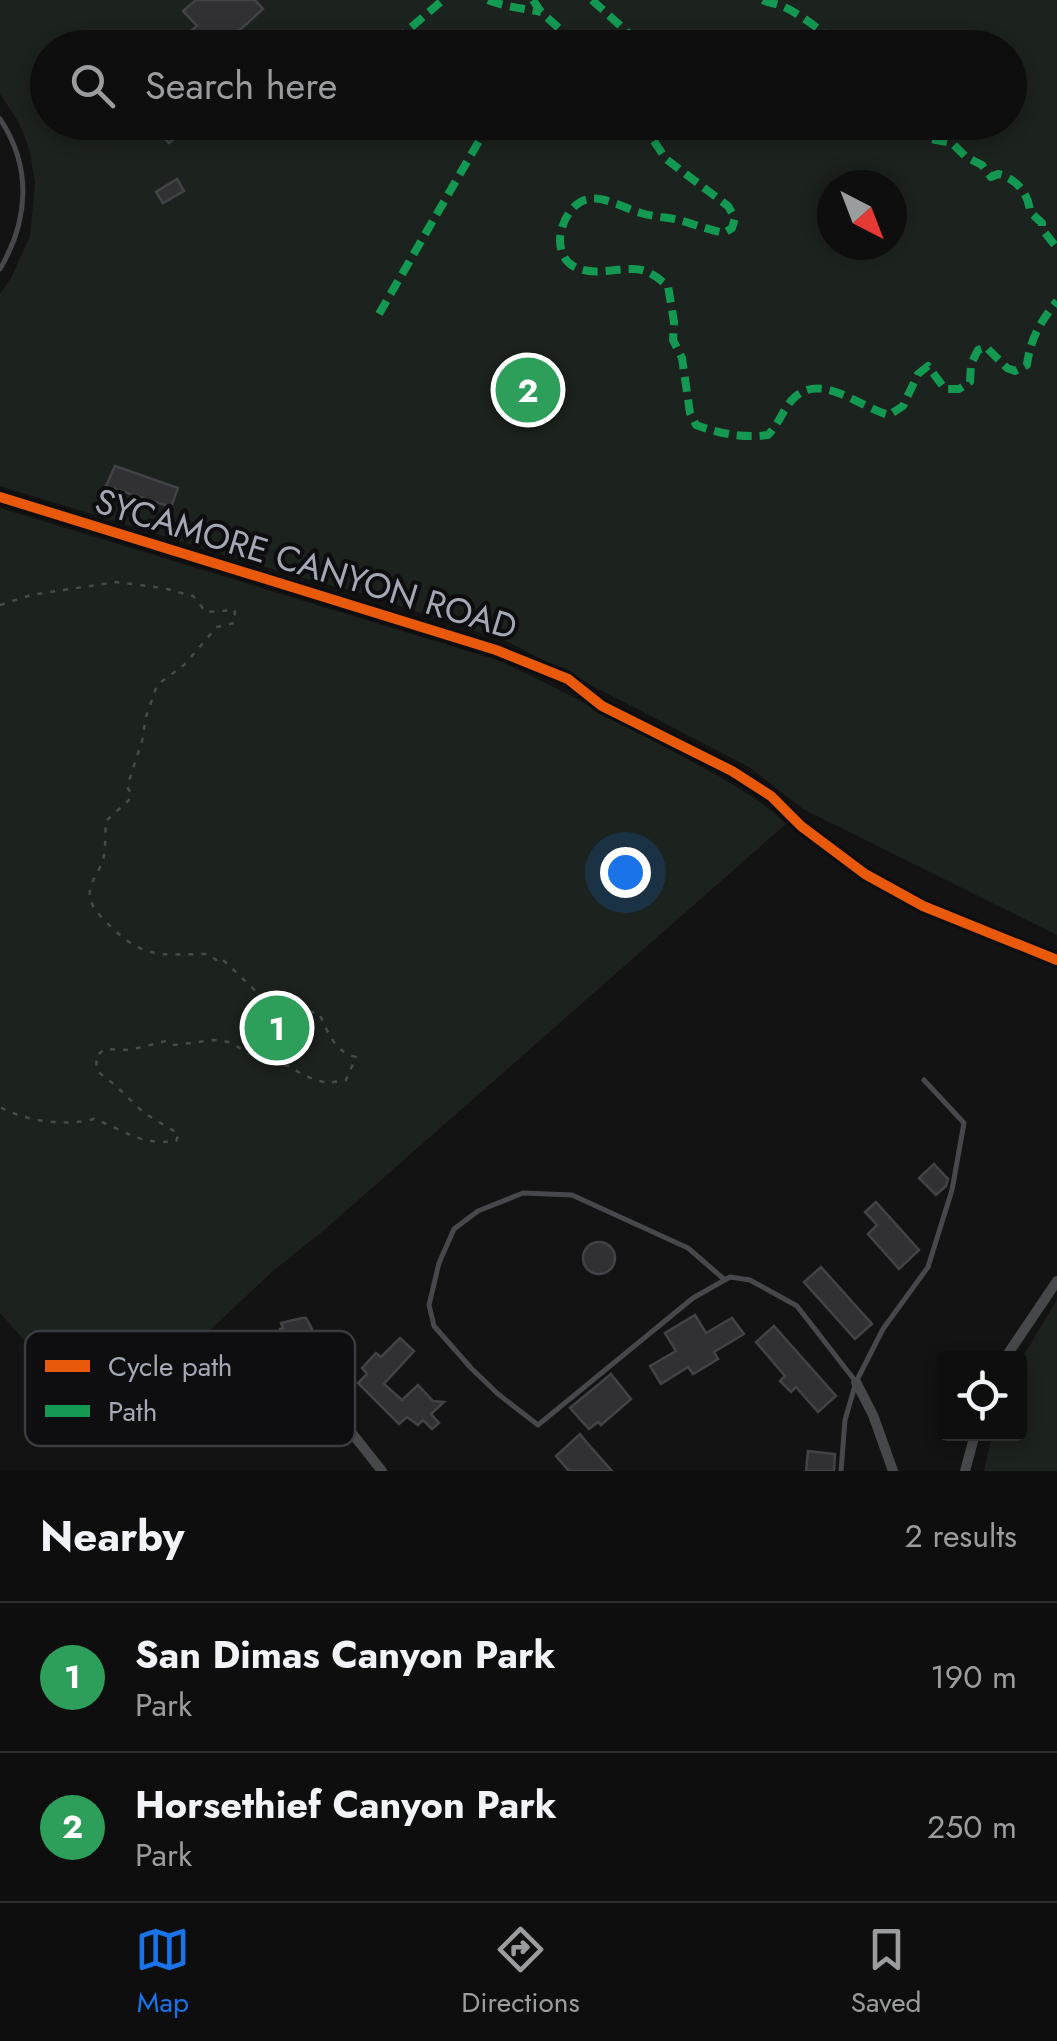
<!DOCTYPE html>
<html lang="en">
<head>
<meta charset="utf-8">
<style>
	body { margin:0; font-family:Jost,sans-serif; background:#171717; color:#f1f3f6 }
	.controls { position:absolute; right:30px; bottom:30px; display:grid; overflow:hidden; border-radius:10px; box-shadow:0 5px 15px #0003 }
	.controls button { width:90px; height:90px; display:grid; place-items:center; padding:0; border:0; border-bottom:2px solid #2e2e2e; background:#0e0e0e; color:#f1f3f6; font:50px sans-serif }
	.compass { position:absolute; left:817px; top:170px; width:90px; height:90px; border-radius:50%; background:#0e0e0e; box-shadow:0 5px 15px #0003; rotate:138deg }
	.you { position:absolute; left:625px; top:872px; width:35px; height:35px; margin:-25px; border:8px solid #fff; border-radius:50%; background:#1a73e8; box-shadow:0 0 0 15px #1a73e833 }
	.badge { display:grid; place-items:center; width:65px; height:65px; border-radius:50%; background:#1a73e8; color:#fff; font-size:32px; font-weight:700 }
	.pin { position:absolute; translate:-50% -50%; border:5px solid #fff; box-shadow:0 2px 10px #0006 }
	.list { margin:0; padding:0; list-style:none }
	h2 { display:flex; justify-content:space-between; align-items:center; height:130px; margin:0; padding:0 40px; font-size:42px }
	h2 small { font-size:32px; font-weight:400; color:#9b9c9e }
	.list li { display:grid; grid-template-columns:65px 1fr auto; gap:30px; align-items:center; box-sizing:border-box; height:150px; padding:0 40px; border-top:2px solid #2e2e2e }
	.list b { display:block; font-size:38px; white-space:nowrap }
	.list p { margin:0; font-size:32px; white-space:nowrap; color:#9b9c9e }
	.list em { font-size:32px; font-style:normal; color:#9b9c9e }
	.icon { flex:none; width:55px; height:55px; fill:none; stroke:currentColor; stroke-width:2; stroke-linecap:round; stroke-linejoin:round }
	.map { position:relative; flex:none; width:1057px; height:1471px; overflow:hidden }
	.search { position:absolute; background:#0e0e0e; box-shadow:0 5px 15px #0003; left:30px; right:30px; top:30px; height:110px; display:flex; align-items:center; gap:25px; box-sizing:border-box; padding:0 35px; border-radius:55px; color:#9b9c9e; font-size:38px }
	.sheet { height:430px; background:#0e0e0e }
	nav { display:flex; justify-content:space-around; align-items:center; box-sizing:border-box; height:140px; border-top:2px solid #2e2e2e; background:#0e0e0e; font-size:28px; color:#9b9c9e }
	nav a { display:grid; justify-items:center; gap:5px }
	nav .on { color:#1a73e8 }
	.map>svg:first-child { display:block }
	.green { fill:#1c221d; fill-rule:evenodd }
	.building { fill:#313133; stroke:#424346; stroke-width:2.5 }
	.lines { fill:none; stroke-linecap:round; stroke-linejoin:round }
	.path { stroke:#494a4e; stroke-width:2.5; stroke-dasharray:5 8; stroke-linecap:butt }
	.service { stroke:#47484c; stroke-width:5 }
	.minor { stroke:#47484c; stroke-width:10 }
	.quiet { stroke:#139951; stroke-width:8; stroke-dasharray:15 8; stroke-linecap:butt }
	.cycleway-casing { stroke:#0e0d0f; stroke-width:16 }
	.cycleway { stroke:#e8590c; stroke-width:10 }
	.labels { text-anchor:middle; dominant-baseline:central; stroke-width:8; stroke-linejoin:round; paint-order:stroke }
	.street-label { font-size:35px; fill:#a4a8b4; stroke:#0e0d0f }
	.key { fill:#0e0d0f; stroke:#3b3c41; stroke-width:2.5 }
	.key-label { font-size:28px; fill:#a4a8b4 }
</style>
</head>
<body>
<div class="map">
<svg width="1057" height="1471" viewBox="0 0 1057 1471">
	<rect width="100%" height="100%" fill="#131313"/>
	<g class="green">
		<path d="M0,0h1057v935l-254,-126 -54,-42 -241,-125 -150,-50 -60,-15 -298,-91v-192l11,-16 19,-42 5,-54 -6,-34 -11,-27 -18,-27zM48,48h962v74h-962zM832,185h60v60h-60z"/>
		<path d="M0,508l497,152c62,28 120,60 179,93 38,21 78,40 110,71l-464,408 -49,39 -169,159 -104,-117z"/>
		<polygon points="1057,1300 1057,1471 984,1471 992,1434 1020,1434 1020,1361"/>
	</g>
	<g class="building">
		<polygon points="196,0 255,0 263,9 220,48 206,48 191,31 197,26 183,11"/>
		<polygon points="168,122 193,122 169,143 158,132"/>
		<polygon points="177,179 184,191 163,203 156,192"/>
		<polygon points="115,466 178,488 171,507 106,486"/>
		<polygon points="934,1164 948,1179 946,1186 936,1195 919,1178"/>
		<polygon points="876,1202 919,1250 899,1269 868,1234 877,1225 865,1212"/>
		<circle cx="599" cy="1258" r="16"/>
		<polygon points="821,1267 872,1324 855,1339 804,1282"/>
		<polygon points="695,1315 706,1333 732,1318 744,1334 714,1352 718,1359 693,1374 688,1367 661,1384 650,1366 676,1351 665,1333"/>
		<polygon points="302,1318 306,1318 311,1327 321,1353 310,1357 309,1354 290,1362 284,1349 287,1347 280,1329 283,1328 281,1323"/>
		<polygon points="774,1326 836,1396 818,1412 796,1387 791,1392 780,1381 785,1376 756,1342"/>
		<polygon points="400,1338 414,1351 384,1384 402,1400 418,1385 433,1401 444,1402 431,1414 439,1423 432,1429 423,1420 418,1425 407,1417 399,1424 358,1383 367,1374 362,1368 376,1353 381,1357"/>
		<polygon points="611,1374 631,1399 601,1425 598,1422 589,1429 570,1408"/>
		<polygon points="580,1434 588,1444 612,1471 569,1471 556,1456"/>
		<polygon points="808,1451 835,1454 834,1471 806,1471"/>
	</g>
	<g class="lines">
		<path class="path" d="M0,605l31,-10 85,-13 47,6 30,8 13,16 29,-2 -1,13 -17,4 -33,38 -27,20 -11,32 -4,24 -15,46 4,6 -2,7 -23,21c-1,12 0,27 -3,39 -4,13 -15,23 -13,37 1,10 11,20 17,26 38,38 53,31 102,31l7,6 4,-3 45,43 23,9 31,4c9,19 15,39 37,44l-10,23 -19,3 -11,-3 -13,-5 -14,-9 -26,-5 -34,-19 -15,-2 -40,5 -8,-4 -36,9 -25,-1 -9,7 1,15 18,14 29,28 35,21 -3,7c-36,5 -51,-11 -82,-22 -29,8 -69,2 -94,-12"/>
		<g class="service">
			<path d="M0,119c32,48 29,101 0,150"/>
			<polyline points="725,1280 688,1248 572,1195 523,1193 478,1211 454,1229 439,1263 429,1305 434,1326 471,1368 498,1394 538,1425 693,1298 730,1277 750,1280 797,1306 856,1382"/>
			<polyline points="841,1471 845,1420 856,1382 883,1329 928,1267 952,1190 964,1123 924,1080"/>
		</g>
		<g class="minor">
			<polyline points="0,497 496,650 568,679 602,706 732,771 771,796 801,826 865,874 923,906 1057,960"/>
			<polyline points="1005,1358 1057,1281"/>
			<polyline points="856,1382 873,1415 893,1471"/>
			<polyline points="297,1398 347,1427 382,1471"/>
			<polyline points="965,1471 975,1434"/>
		</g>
		<g class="quiet">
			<path d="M488,0c17,7 35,8 53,12"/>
			<polyline points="533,0 541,12 581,48"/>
			<polyline points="592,0 645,48"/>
			<path d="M763,0c5,3 10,3 16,5 14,4 53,32 61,43"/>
			<polyline points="394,42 443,0"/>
			<path d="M641,122l25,37 62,47 7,12 -3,10 -8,5c-15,-3 -30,-9 -45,-13 -12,-3 -25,-3 -38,-7 -15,-4 -36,-17 -52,-14 -17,2 -29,25 -29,41 0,10 4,21 13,26 19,11 41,2 61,3 14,0 24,9 34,17l6,36 -1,18 9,18 8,55 6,12c25,9 46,13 72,10 10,-10 14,-23 23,-34 28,-32 67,6 98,14l14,-9 15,-32 10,-8 17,23h14l11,-7 1,-18 7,-14 8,-3 21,21 8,3 12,-6c3,-26 14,-44 30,-64"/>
			<path d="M919,122l10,9 2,8 21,4 14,14 16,8 9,12 7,-3c18,4 31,20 32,38l12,11v6l15,19"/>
			<polyline points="379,314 490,122"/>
		</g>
		<defs>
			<polyline id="cycleway" points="0,497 496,650 568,679 602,706 732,771 771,796 801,826 865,874 923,906 1057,960"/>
		</defs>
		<use href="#cycleway" class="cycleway-casing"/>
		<use href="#cycleway" class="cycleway"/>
	</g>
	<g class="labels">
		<g class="street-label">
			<text transform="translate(306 564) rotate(17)">SYCAMORE CANYON ROAD</text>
		</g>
	</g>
	<rect x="25" y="1331" width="330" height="115" rx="15" class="key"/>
	<rect x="45" y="1360" width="45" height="12" fill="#e8590c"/>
	<rect x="45" y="1405" width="45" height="12" fill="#139951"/>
	<g class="key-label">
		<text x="108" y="1376">Cycle path</text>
		<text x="108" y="1421">Path</text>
	</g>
</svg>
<div class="controls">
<button><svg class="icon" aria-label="locate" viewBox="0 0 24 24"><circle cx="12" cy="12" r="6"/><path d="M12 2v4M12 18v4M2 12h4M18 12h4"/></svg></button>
</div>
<svg class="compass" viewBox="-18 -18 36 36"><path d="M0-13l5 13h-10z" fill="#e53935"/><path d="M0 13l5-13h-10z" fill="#9b9c9e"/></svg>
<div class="you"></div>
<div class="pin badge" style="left:277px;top:1028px;background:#2e9e5b">1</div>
<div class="pin badge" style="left:528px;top:390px;background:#2e9e5b">2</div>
<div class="search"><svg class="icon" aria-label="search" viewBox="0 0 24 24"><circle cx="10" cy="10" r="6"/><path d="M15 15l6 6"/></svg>Search here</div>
</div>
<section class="sheet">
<h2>Nearby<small>2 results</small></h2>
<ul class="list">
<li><span class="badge" style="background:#2e9e5b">1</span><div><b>San Dimas Canyon Park</b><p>Park</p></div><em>190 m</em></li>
<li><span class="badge" style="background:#2e9e5b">2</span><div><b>Horsethief Canyon Park</b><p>Park</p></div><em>250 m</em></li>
</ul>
</section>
<nav>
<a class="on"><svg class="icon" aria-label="map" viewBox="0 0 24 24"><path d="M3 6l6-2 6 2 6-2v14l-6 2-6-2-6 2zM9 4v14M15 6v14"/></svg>Map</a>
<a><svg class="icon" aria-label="directions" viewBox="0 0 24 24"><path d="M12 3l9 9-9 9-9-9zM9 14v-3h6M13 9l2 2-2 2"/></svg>Directions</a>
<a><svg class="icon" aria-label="saved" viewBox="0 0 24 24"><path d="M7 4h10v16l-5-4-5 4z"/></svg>Saved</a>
</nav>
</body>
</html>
